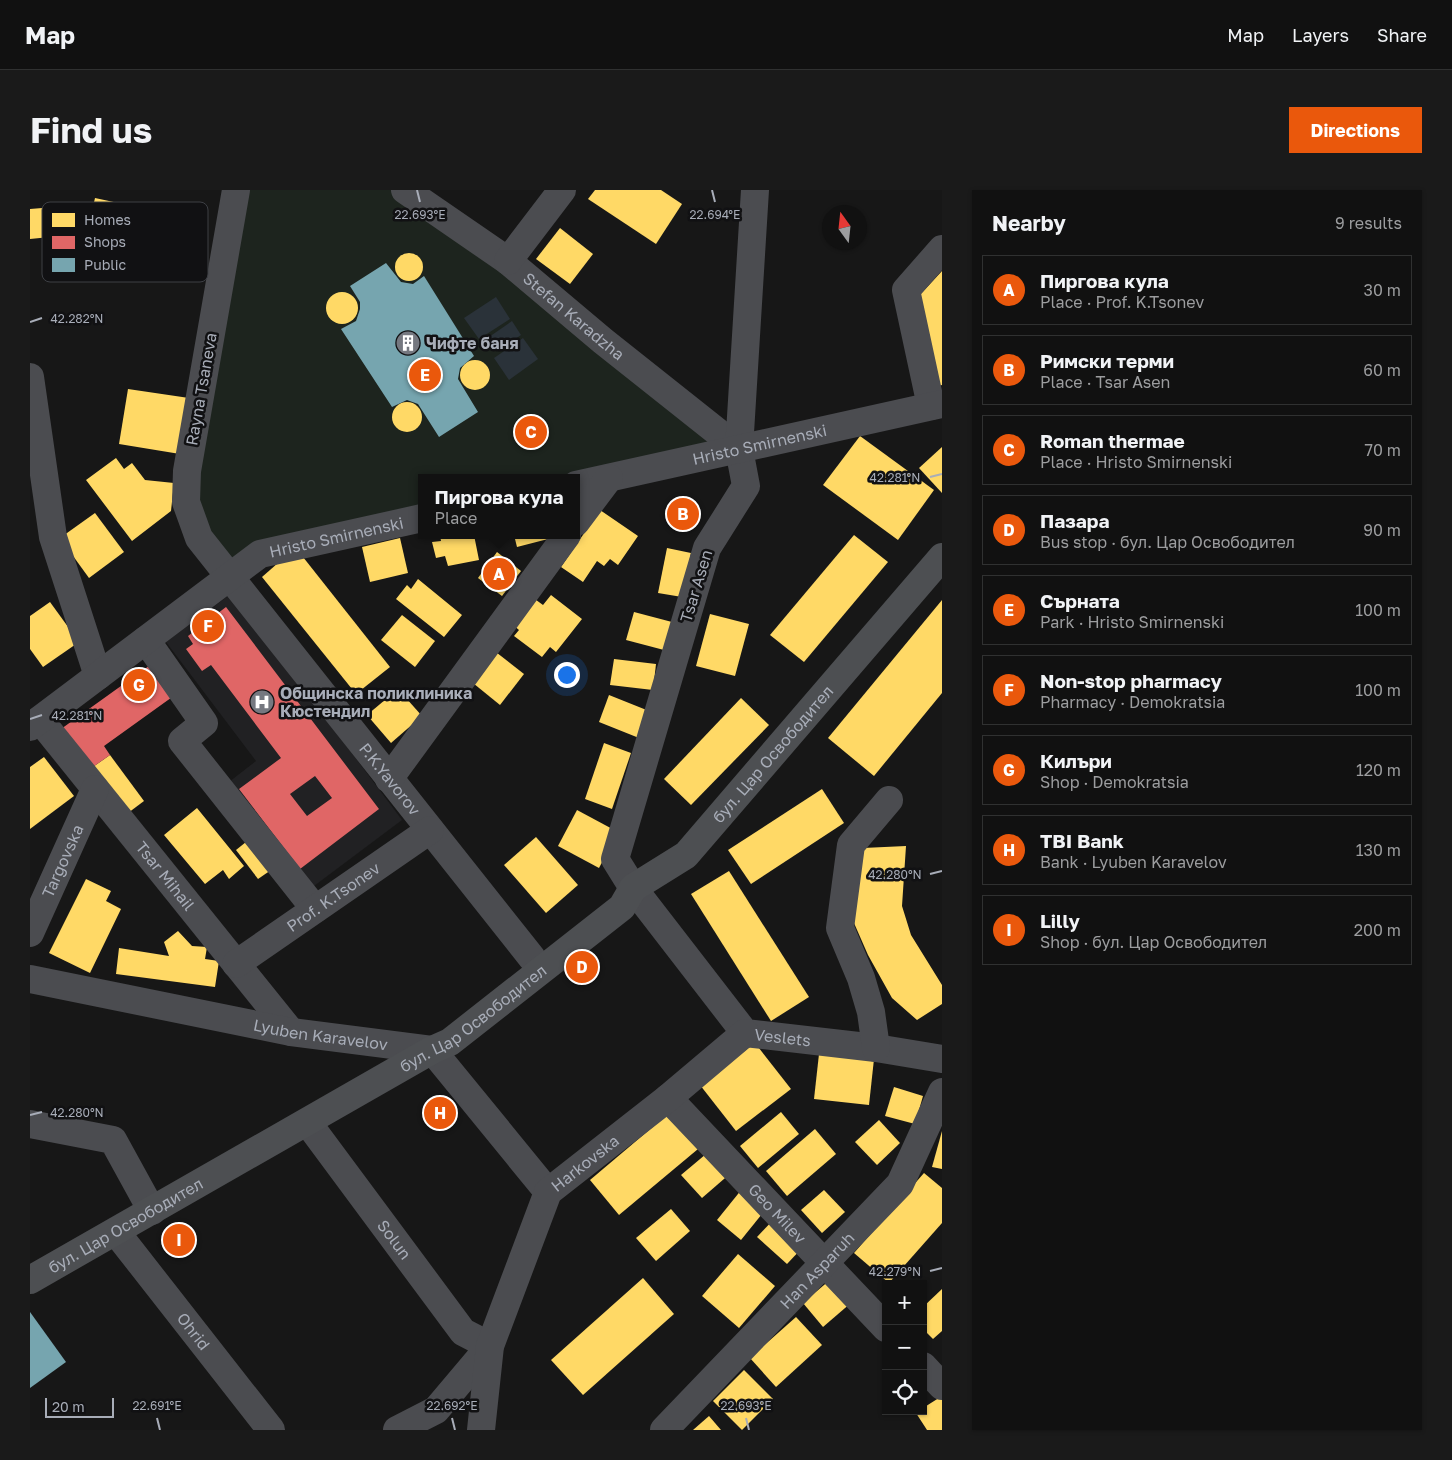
<!DOCTYPE html>
<html lang="en">
<head>
<meta charset="utf-8">
<style>
	body { margin:0; font-family:"Golos Text",sans-serif; background:#1a1a1a; color:#f1f3f6 }
	.controls { position:absolute; right:15px; bottom:15px; display:grid; overflow:hidden; border-radius:0px; box-shadow:0 1px 4px #0004 }
	.controls button { width:45px; height:45px; display:grid; place-items:center; padding:0; border:0; border-bottom:1px solid #303131; background:#111; color:#f1f3f6; font:25px sans-serif }
	.compass { position:absolute; left:792px; top:15px; width:45px; height:45px; border-radius:50%; background:#111; box-shadow:0 1px 4px #0004; rotate:345deg }
	.scale { position:absolute; left:15px; bottom:12px; width:69px; box-sizing:border-box; padding-left:5px; border:2px solid #a8adb8; border-top:0; font-size:14px; line-height:18px; white-space:nowrap; color:#a8adb8; -webkit-text-stroke:4px #111113; paint-order:stroke }
	.you { position:absolute; left:536px; top:484px; width:18px; height:18px; margin:-12px; border:4px solid #fff; border-radius:50%; background:#1a73e8; box-shadow:0 0 0 8px #1a73e833 }
	.badge { display:grid; place-items:center; width:32px; height:32px; border-radius:50%; background:#ea580c; color:#fff; font-size:16px; font-weight:700 }
	.pin { position:absolute; translate:-50% -50%; border:2px solid #fff; box-shadow:0 1px 5px #0006 }
	.popup { position:absolute; left:388px; top:284px; width:162px; height:65px; box-sizing:border-box; display:grid; place-content:center; border-radius:0px; background:#111; filter:drop-shadow(0 1px 4px #0005); font-size:16px; white-space:nowrap; color:#9c9d9f }
	.popup b { font-size:19px; color:#f1f3f6 }
	.popup::after { content:''; position:absolute; left:50%; top:100%; margin-left:-10px; border:10px solid transparent; border-top-color:#111 }
	.list { margin:0; padding:0; list-style:none }
	h2 { display:flex; justify-content:space-between; align-items:center; height:65px; margin:0; padding:0 20px; font-size:21px }
	h2 small { font-size:16px; font-weight:400; color:#9c9d9f }
	.list li { display:grid; grid-template-columns:32px 1fr auto; gap:15px; align-items:center; box-sizing:border-box; height:70px; margin:0 10px 10px; padding:0 10px; border:1px solid #303131; border-radius:0px }
	.list b { display:block; font-size:19px; white-space:nowrap }
	.list p { margin:0; font-size:16px; white-space:nowrap; color:#9c9d9f }
	.list em { font-size:16px; font-style:normal; color:#9c9d9f }
	.icon { flex:none; width:28px; height:28px; fill:none; stroke:currentColor; stroke-width:2; stroke-linecap:round; stroke-linejoin:round }
	.map { position:relative; flex:none; width:912px; height:1240px; overflow:hidden; border-radius:0px }
	header { display:flex; align-items:center; gap:30px; box-sizing:border-box; height:70px; padding:0 25px; background:#111; border-bottom:1px solid #303131 }
	header strong { font-size:24px }
	nav { display:flex; gap:28px; margin-inline-start:auto; font-size:18px }
	.intro { display:flex; align-items:center; justify-content:space-between; box-sizing:border-box; height:120px; padding:0 30px }
	h1 { margin:0; font-size:35px }
	.button { padding:12px 22px; border-radius:0px; background:#ea580c; color:#fff; font-size:18px; font-weight:700 }
	main { display:flex; gap:30px; padding:0 30px }
	aside { flex:1; background:#111; border-radius:0px; box-shadow:0 1px 4px #0004 }
	.map>svg:first-child { display:block }
	.built { fill:#212123 }
	.green { fill:#1d241e }
	.water { fill:#2a3239 }
	.homes { fill:#ffd966 }
	.shops { fill:#e06666; fill-rule:evenodd }
	.public { fill:#76a5af }
	.lines { fill:none; stroke-linecap:round; stroke-linejoin:round }
	.minor { stroke:#4b4c50; stroke-width:28 }
	.major { stroke:#4d4f52; stroke-width:28 }
	.ticks { fill:none; stroke:#a8adb8; stroke-width:2 }
	.labels { text-anchor:middle; dominant-baseline:central; stroke-width:5; stroke-linejoin:round; paint-order:stroke }
	.street-label { font-size:16px; fill:#a8adb8; stroke:#111113 }
	.poi-label { font-size:16px; font-weight:bold; fill:#a8adb8; stroke:#111113; text-anchor:start }
	.key { fill:#111113; stroke:#3e4045; stroke-width:1 }
	.key-label { font-size:14px; fill:#a8adb8 }
	.ticks-label { font-size:12px; text-anchor:middle; fill:#a8adb8; stroke:#111113; stroke-width:5; stroke-linejoin:round; paint-order:stroke }
</style>
</head>
<body>
<header>
<strong>Map</strong>
<nav><a>Map</a><a>Layers</a><a>Share</a></nav>
</header>
<div class="intro"><h1>Find us</h1><a class="button">Directions</a></div>
<main>
<div class="map">
<svg width="912" height="1240" viewBox="0 0 912 1240">
	<rect width="100%" height="100%" fill="#171717"/>
	<polygon class="built" points="202,403 372,630 280,699 199,592 226,571 136,452"/>
	<polygon class="green" points="206,0 371,0 709,259 546,288 392,288 391,328 200,387 169,348 157,281"/>
	<g class="water">
		<polygon points="466,107 480,129 449,149 434,128"/>
		<polygon points="482,131 491,145 468,161 459,147"/>
		<polygon points="493,148 508,169 479,190 464,168"/>
	</g>
	<g class="homes">
		<polygon points="565,0 631,0 652,14 626,54 558,9"/>
		<polygon points="65,8 93,14 89,34 94,35 97,22 151,34 140,79 91,69 94,59 55,51"/>
		<polygon points="37,16 40,45 0,49 0,19"/>
		<polygon points="530,38 563,64 540,94 506,69"/>
		<circle cx="379" cy="77" r="14"/>
		<polygon points="912,81 912,195 908,196 889,106"/>
		<circle cx="312" cy="118" r="16"/>
		<circle cx="445" cy="185" r="15"/>
		<polygon points="98,199 159,208 150,264 89,254"/>
		<circle cx="377" cy="227" r="15"/>
		<polygon points="830,246 904,300 868,350 793,295"/>
		<polygon points="912,257 912,303 889,278"/>
		<polygon points="86,268 94,279 102,273 115,290 144,293 141,321 102,351 56,290"/>
		<polygon points="570,320 608,346 588,375 580,369 574,376 567,371 553,392 531,377"/>
		<polygon points="65,323 94,362 59,388 30,348"/>
		<polygon points="410,345 444,345 449,370 418,376 415,366 406,368 402,352 411,351"/>
		<polygon points="484,345 517,345 518,349 487,357"/>
		<polygon points="824,345 858,372 774,472 740,445"/>
		<polygon points="370,348 378,383 340,392 332,357"/>
		<polygon points="637,358 661,363 652,407 628,403"/>
		<polygon points="467,362 491,381 472,406 448,388"/>
		<polygon points="256,366 273,367 360,477 326,504 232,387"/>
		<polygon points="388,389 432,425 414,447 366,409 377,395 381,399"/>
		<polygon points="521,405 552,429 526,462 520,457 512,467 484,446 489,440 482,434 502,407 513,415"/>
		<polygon points="912,410 912,503 844,586 798,548"/>
		<polygon points="20,412 49,452 13,477 0,459 0,426"/>
		<polygon points="604,422 642,432 634,460 596,450"/>
		<polygon points="680,424 719,434 705,486 666,476"/>
		<polygon points="372,425 405,451 385,477 351,450"/>
		<polygon points="462,459 494,484 470,515 438,489"/>
		<polygon points="584,469 626,474 623,500 580,495"/>
		<polygon points="368,499 392,526 361,553 337,525"/>
		<polygon points="579,505 619,521 609,548 569,532"/>
		<polygon points="711,508 739,535 661,615 634,589"/>
		<polygon points="574,553 601,563 582,619 555,609"/>
		<polygon points="80,565 114,611 94,626 60,579"/>
		<polygon points="14,567 44,606 0,639 0,577"/>
		<polygon points="792,599 814,633 721,694 698,660"/>
		<polygon points="167,618 214,676 199,689 193,680 175,694 134,645"/>
		<polygon points="547,620 588,642 569,678 528,656"/>
		<polygon points="506,647 548,695 516,723 474,675"/>
		<polygon points="221,648 244,678 228,689 206,660"/>
		<polygon points="876,656 872,716 881,745 912,795 912,814 887,830 862,808 838,765 824,733 833,658"/>
		<polygon points="699,681 779,807 741,831 661,704"/>
		<polygon points="56,689 81,701 76,711 91,719 60,783 19,763"/>
		<polygon points="148,741 162,756 177,757 175,769 189,771 185,797 86,784 89,758 139,766 134,752"/>
		<polygon points="725,853 761,899 706,941 670,895"/>
		<polygon points="789,864 844,869 839,915 784,909"/>
		<polygon points="864,897 893,906 885,934 855,926"/>
		<polygon points="644,919 674,954 589,1025 560,990"/>
		<polygon points="751,922 769,944 728,978 710,956"/>
		<polygon points="849,930 870,953 847,975 825,952"/>
		<polygon points="785,939 806,964 757,1006 736,981"/>
		<polygon points="912,941 912,979 902,977"/>
		<polygon points="682,959 702,982 672,1008 651,985"/>
		<polygon points="894,983 912,998 912,1033 859,1093 824,1063"/>
		<polygon points="712,999 736,1019 711,1050 687,1030"/>
		<polygon points="794,1000 815,1022 792,1043 771,1020"/>
		<polygon points="641,1019 660,1041 626,1071 606,1048"/>
		<polygon points="744,1029 773,1057 757,1074 727,1047"/>
		<polygon points="708,1064 745,1096 709,1138 672,1106"/>
		<polygon points="613,1088 644,1124 553,1205 521,1170"/>
		<polygon points="801,1089 822,1112 793,1137 773,1113"/>
		<polygon points="912,1099 912,1141 903,1149 893,1139 893,1117"/>
		<polygon points="766,1127 792,1155 746,1197 720,1168"/>
		<polygon points="714,1180 743,1209 712,1240 683,1211"/>
		<polygon points="912,1206 912,1240 897,1240 886,1223 893,1221 893,1218"/>
		<polygon points="679,1226 691,1240 663,1240"/>
	</g>
	<g class="shops">
		<path d="M196,417l153,202 -79,60 -61,-80 42,-31 -70,-93 -9,6 -16,-22 7,-5 -5,-8zM285,586l17,22 -25,18 -17,-22z"/>
		<polygon points="123,473 145,505 74,556 80,565 60,579 31,539"/>
	</g>
	<g class="public">
		<polygon points="356,73 371,92 383,94 394,86 444,166 430,178 428,189 448,222 409,247 388,214 377,210 362,217 311,139 326,131 330,119 330,112 320,96"/>
		<polygon points="0,1122 36,1172 0,1198"/>
	</g>
	<g class="lines">
		<g class="minor">
			<path id="s1" d="M206,0l-49,281 -1,31 13,36 333,420"/>
			<path id="s2" d="M375,0l103,71 95,80 136,108"/>
			<path id="s3" d="M725,0l-16,259 7,37 -39,62 -92,311 18,29 112,145 131,15 66,11"/>
			<polyline points="478,71 532,0"/>
			<polyline points="0,187 23,347 68,486"/>
			<polyline points="901,216 876,100 912,59"/>
			<path id="s4" d="M546,295l366,-81"/>
			<polyline points="546,332 579,288"/>
			<polyline points="116,450 174,533 152,551 285,719"/>
			<path id="s5" d="M10,530l251,312"/>
			<path id="s6" d="M0,537l230,-173 162,-36"/>
			<polyline points="359,589 537,345"/>
			<path id="s7" d="M0,743l65,-144"/>
			<path id="s8" d="M206,774l194,-134"/>
			<path id="s9" d="M0,789l261,53 141,18 116,142"/>
			<polyline points="846,858 841,822 831,788 810,738 821,655 859,610"/>
			<path id="s10" d="M638,908l218,230"/>
			<path id="s11" d="M278,933l155,209 27,14 -54,64 -39,20"/>
			<polyline points="0,934 83,950 122,1021"/>
			<path id="s12" d="M86,1042l155,198"/>
			<polyline points="893,1176 912,1196"/>
			<path id="s13" d="M451,1240l9,-84 58,-154 120,-94 77,-65"/>
			<path id="s14" d="M634,1240l236,-246 42,-92"/>
		</g>
		<path class="major" id="s15" d="M0,1090l402,-230 18,-8 172,-135 11,-19 53,-33 256,-298"/>
	</g>
	<path class="ticks" d="M387,0l3,12M682,0l3,12M0,132l12,-4M900,287l12,-3M0,529l12,-4M900,684l12,-3M0,925l12,-3M900,1081l12,-3M127,1228l3,12M422,1228l3,12M716,1228l3,12"/>
	<defs>
		<symbol id="building-disc" viewBox="-11 -11 22 22"><circle r="9.5" fill="#757880" stroke="#111113"/><path d="M-4-6H4V6H1V3H-1V6H-4ZM-2.5-4.3h1.7v1.8h-1.7ZM.8-4.3h1.7v1.8H.8ZM-2.5-1h1.7V.8h-1.7ZM.8-1h1.7V.8H.8Z" fill="#fff"/></symbol>
		<symbol id="hospital-disc" viewBox="-11 -11 22 22"><circle r="9.5" fill="#757880" stroke="#111113"/><path d="M-5-5h3v3.5h4V-5h3V5h-3V1.5h-4V5h-3Z" fill="#fff"/></symbol>
	</defs>
	<g fill-rule="evenodd">
		<use href="#building-disc" x="364" y="139" width="28" height="28"/>
		<use href="#hospital-disc" x="218" y="498" width="28" height="28"/>
	</g>
	<g class="labels">
		<g class="street-label">
			<text stroke="none"><textPath href="#s2" startOffset="211">Stefan Karadzha</textPath></text>
			<text transform="translate(171 199) rotate(-80)">Rayna Tsaneva</text>
			<text stroke="none"><textPath href="#s4" startOffset="188">Hristo Smirnenski</textPath></text>
			<text stroke="none"><textPath href="#s6" startOffset="366">Hristo Smirnenski</textPath></text>
			<text transform="translate(666 396) rotate(-73)">Tsar Asen</text>
			<text stroke="none"><textPath href="#s15" startOffset="919">бул. Цар Освободител</textPath></text>
			<text stroke="none"><textPath href="#s1" startOffset="662">P.K.Yavorov</textPath></text>
			<text stroke="none"><textPath href="#s7" startOffset="79">Targovska</textPath></text>
			<text stroke="none"><textPath href="#s5" startOffset="200">Tsar Mihail</textPath></text>
			<text stroke="none"><textPath href="#s8" startOffset="118">Prof. K.Tsonev</textPath></text>
			<text stroke="none"><textPath href="#s15" startOffset="515">бул. Цар Освободител</textPath></text>
			<text stroke="none"><textPath href="#s9" startOffset="296">Lyuben Karavelov</textPath></text>
			<text stroke="none"><textPath href="#s3" startOffset="950">Veslets</textPath></text>
			<text stroke="none"><textPath href="#s13" startOffset="296">Harkovska</textPath></text>
			<text stroke="none"><textPath href="#s10" startOffset="159">Geo Milev</textPath></text>
			<text stroke="none"><textPath href="#s15" startOffset="110">бул. Цар Освободител</textPath></text>
			<text stroke="none"><textPath href="#s11" startOffset="145">Solun</textPath></text>
			<text stroke="none"><textPath href="#s14" startOffset="221">Han Asparuh</textPath></text>
			<text stroke="none"><textPath href="#s12" startOffset="126">Ohrid</textPath></text>
		</g>
		<g class="poi-label">
			<text x="396" y="153">Чифте баня</text>
			<text x="250" y="503">Общинска поликлиника<tspan x="250" dy="18">Кюстендил</tspan></text>
		</g>
	</g>
	<rect x="12" y="12" width="166" height="80" rx="8" class="key"/>
	<rect x="22" y="23" width="23" height="14" fill="#ffd966"/>
	<rect x="22" y="46" width="23" height="13" fill="#e06666"/>
	<rect x="22" y="68" width="23" height="14" fill="#76a5af"/>
	<g class="key-label">
		<text x="54" y="35">Homes</text>
		<text x="54" y="57">Shops</text>
		<text x="54" y="80">Public</text>
	</g>
	<g class="ticks-label">
		<text x="390" y="29">22.693°E</text>
		<text x="685" y="29">22.694°E</text>
		<text x="47" y="133">42.282°N</text>
		<text x="865" y="292">42.281°N</text>
		<text x="47" y="530">42.281°N</text>
		<text x="865" y="689">42.280°N</text>
		<text x="47" y="927">42.280°N</text>
		<text x="865" y="1086">42.279°N</text>
		<text x="127" y="1220">22.691°E</text>
		<text x="422" y="1220">22.692°E</text>
		<text x="716" y="1220">22.693°E</text>
	</g>
</svg>
<div class="controls">
<button>+</button>
<button>−</button>
<button><svg class="icon" aria-label="locate" viewBox="0 0 24 24"><circle cx="12" cy="12" r="6"/><path d="M12 2v4M12 18v4M2 12h4M18 12h4"/></svg></button>
</div>
<svg class="compass" viewBox="-18 -18 36 36"><path d="M0-13l5 13h-10z" fill="#e53935"/><path d="M0 13l5-13h-10z" fill="#9c9d9f"/></svg>
<div class="scale">20 m</div>
<div class="you"></div>
<div class="pin badge" style="left:469px;top:384px">A</div>
<div class="popup"><b>Пиргова кула</b>Place</div>
<div class="pin badge" style="left:653px;top:324px">B</div>
<div class="pin badge" style="left:501px;top:242px">C</div>
<div class="pin badge" style="left:552px;top:777px">D</div>
<div class="pin badge" style="left:395px;top:185px">E</div>
<div class="pin badge" style="left:178px;top:436px">F</div>
<div class="pin badge" style="left:109px;top:495px">G</div>
<div class="pin badge" style="left:410px;top:923px">H</div>
<div class="pin badge" style="left:149px;top:1050px">I</div>
</div>
<aside>
<h2>Nearby<small>9 results</small></h2>
<ul class="list">
<li><span class="badge">A</span><div><b>Пиргова кула</b><p>Place · Prof. K.Tsonev</p></div><em>30 m</em></li>
<li><span class="badge">B</span><div><b>Римски терми</b><p>Place · Tsar Asen</p></div><em>60 m</em></li>
<li><span class="badge">C</span><div><b>Roman thermae</b><p>Place · Hristo Smirnenski</p></div><em>70 m</em></li>
<li><span class="badge">D</span><div><b>Пазара</b><p>Bus stop · бул. Цар Освободител</p></div><em>90 m</em></li>
<li><span class="badge">E</span><div><b>Сърната</b><p>Park · Hristo Smirnenski</p></div><em>100 m</em></li>
<li><span class="badge">F</span><div><b>Non-stop pharmacy</b><p>Pharmacy · Demokratsia</p></div><em>100 m</em></li>
<li><span class="badge">G</span><div><b>Килъри</b><p>Shop · Demokratsia</p></div><em>120 m</em></li>
<li><span class="badge">H</span><div><b>TBI Bank</b><p>Bank · Lyuben Karavelov</p></div><em>130 m</em></li>
<li><span class="badge">I</span><div><b>Lilly</b><p>Shop · бул. Цар Освободител</p></div><em>200 m</em></li>
</ul>
</aside>
</main>
</body>
</html>
